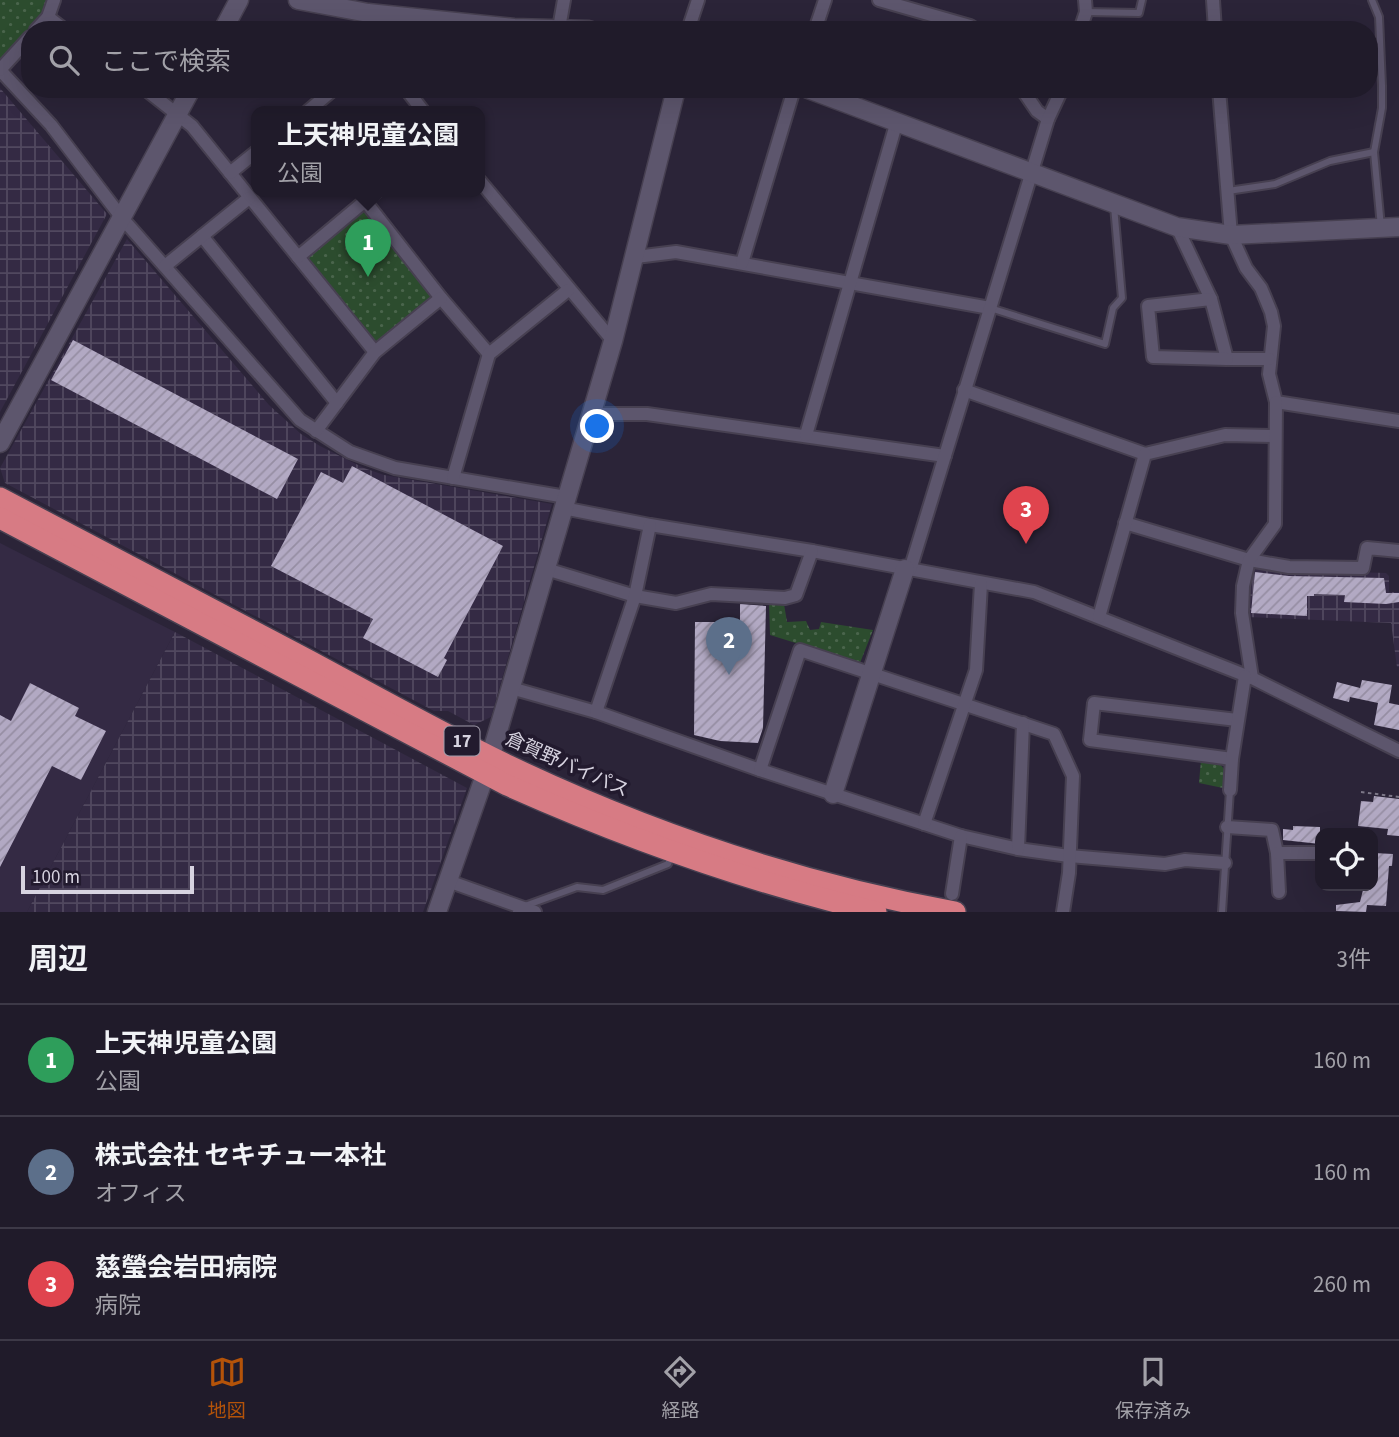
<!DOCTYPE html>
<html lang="ja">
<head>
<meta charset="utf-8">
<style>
	body { margin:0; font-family:"Source Sans 3","Noto Sans JP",sans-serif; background:#2d2836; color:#f1f3f6 }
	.controls { position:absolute; right:21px; bottom:21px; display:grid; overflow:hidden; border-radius:14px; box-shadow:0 7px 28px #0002 }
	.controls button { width:63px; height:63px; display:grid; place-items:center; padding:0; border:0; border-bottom:2px solid #3d3947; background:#201b2a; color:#f1f3f6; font:35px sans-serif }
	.scale { position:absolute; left:21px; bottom:18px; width:173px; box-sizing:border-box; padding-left:7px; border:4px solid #d7d3e0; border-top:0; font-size:19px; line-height:24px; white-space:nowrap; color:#d7d3e0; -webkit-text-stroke:5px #221a2e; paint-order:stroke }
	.you { position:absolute; left:598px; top:427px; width:24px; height:24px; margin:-18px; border:5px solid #fff; border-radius:50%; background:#1a73e8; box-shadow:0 0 0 10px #1a73e833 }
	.badge { display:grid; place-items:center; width:46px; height:46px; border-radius:50%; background:#b45309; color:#fff; font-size:23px; font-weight:700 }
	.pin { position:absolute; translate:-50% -58px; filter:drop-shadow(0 2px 4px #0008) }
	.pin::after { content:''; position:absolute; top:37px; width:24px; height:21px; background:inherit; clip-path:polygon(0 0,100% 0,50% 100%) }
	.popup { position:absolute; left:251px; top:106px; width:234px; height:91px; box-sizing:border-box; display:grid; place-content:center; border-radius:14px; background:#201b2a; filter:drop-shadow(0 2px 5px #0005); font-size:23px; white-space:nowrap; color:#a2a1a8 }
	.popup b { font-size:26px; color:#f1f3f6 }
	.popup::after { content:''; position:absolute; left:50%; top:100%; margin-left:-14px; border:14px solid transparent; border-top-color:#201b2a }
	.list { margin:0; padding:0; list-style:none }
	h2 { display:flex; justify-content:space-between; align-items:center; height:91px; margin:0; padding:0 28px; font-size:30px }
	h2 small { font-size:23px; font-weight:400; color:#a2a1a8 }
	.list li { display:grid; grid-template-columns:46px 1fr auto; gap:21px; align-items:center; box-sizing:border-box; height:112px; padding:0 28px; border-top:2px solid #3d3947 }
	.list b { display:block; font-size:26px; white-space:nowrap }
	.list p { margin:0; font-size:23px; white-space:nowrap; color:#a2a1a8 }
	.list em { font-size:23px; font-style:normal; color:#a2a1a8 }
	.icon { flex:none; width:38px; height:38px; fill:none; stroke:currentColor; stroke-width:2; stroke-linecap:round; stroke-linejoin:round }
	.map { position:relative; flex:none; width:1399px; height:912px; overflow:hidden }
	.search { position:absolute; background:#201b2a; box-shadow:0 7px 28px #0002; left:21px; right:21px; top:21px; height:77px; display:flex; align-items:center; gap:18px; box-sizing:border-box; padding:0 24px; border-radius:28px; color:#a2a1a8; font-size:26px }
	.sheet { height:427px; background:#201b2a }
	nav { display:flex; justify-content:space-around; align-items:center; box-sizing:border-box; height:98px; border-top:2px solid #3d3947; background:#201b2a; font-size:19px; color:#a2a1a8 }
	nav a { display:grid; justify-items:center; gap:4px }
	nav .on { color:#b45309 }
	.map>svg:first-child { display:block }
	.built { fill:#342a44 }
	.industrial { fill:url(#industrial-grid) }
	.grass { fill:url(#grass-dots) }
	.building { fill:url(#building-hatch) }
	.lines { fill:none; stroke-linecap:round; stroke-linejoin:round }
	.lane-casing { stroke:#474051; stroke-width:10 }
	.street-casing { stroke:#474051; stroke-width:16 }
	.secondary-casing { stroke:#474051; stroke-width:21 }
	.highway-casing { stroke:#474051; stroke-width:24 }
	.path { stroke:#7c7787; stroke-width:2; stroke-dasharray:3.5 3.5; stroke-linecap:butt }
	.lane { stroke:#5d566d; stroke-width:6 }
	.street { stroke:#5d566d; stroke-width:12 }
	.secondary { stroke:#5d566d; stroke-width:18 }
	.highway { stroke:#d77b84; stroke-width:21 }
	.labels { text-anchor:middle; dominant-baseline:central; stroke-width:7; stroke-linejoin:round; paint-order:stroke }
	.shield { fill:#221a2e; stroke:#a19cab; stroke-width:2 }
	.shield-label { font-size:18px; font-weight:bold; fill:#d7d3e0 }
	.street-label { font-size:19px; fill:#d7d3e0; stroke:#221a2e }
</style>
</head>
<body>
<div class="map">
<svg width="1399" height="912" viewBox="0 0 1399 912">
	<defs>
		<pattern id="industrial-grid" width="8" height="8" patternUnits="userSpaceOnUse" patternTransform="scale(1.75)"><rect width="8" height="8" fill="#342a44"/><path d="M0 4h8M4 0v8" fill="none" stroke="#51485f"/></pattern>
		<pattern id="grass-dots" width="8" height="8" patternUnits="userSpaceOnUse" patternTransform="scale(1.75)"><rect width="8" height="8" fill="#2c4c2e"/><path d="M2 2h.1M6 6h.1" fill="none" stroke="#4a654c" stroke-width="1.8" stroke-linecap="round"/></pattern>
		<pattern id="building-hatch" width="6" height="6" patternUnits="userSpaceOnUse" patternTransform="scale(1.75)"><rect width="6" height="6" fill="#b2a9c3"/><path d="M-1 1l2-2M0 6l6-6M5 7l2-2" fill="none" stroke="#968ea3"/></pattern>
	</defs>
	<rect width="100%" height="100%" fill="#2b2438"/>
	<polygon class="built" points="0,543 175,632 27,912 0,912"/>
	<g class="industrial">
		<polygon points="0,88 107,214 0,412"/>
		<polygon points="127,239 269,405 301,434 320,446 364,468 384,475 552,504 491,717 474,725 448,711 434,711 5,483 0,468"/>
		<polygon points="1252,567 1288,570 1386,573 1389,576 1389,592 1399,592 1399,667 1397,667 1391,623 1247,617 1245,585"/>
		<polygon points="175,632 467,788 423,912 27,912"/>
	</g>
	<g class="grass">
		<polygon points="0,0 47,0 42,14 0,59"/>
		<polygon points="365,212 430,294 431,299 378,342 373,341 307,260 308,255 360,213"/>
		<polygon points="769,603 784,604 787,622 806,621 810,630 819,629 821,622 873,630 860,663 770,635"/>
		<polygon points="1201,760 1219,763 1225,770 1223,788 1199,783"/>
	</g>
	<g class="building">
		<polygon points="73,340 298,459 277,499 51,380"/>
		<polygon points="352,466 503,546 444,658 447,660 438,677 363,638 373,619 271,566 321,472 343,483"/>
		<polygon points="1255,572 1289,576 1384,578 1386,593 1399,593 1399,602 1386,604 1344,602 1345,595 1314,594 1314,596 1307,596 1307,616 1251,613"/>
		<polygon points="740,604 766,606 763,728 758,743 720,741 694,735 695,622 740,622"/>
		<polygon points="1362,680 1392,685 1389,703 1399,705 1399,730 1374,725 1378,703 1350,697 1349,702 1333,698 1337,682 1360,688"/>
		<polygon points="30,683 79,708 75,716 106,731 81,780 52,766 0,867 0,715 11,721"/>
		<polygon points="1374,796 1399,799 1399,836 1387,835 1388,829 1358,826 1361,801 1373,802"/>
		<polygon points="1293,826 1320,827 1320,844 1283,840 1283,829 1293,830"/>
		<polygon points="1374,853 1393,854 1392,866 1389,866 1386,906 1367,905 1366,912 1336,911 1336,905 1360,902 1364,886 1373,886"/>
	</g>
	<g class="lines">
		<defs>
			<g id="lane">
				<polyline points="1372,0 1379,17 1382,86 1382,108 1374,152 1381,227"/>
				<polyline points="1086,12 1139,13 1142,0"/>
				<polyline points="1228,191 1275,184 1330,161 1374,152"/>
				<polyline points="990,308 1105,344 1113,308 1122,298 1114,206"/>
				<polyline points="516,912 522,907 577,887 603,890 668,864 672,854"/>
				<polyline points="1222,912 1230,790"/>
			</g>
			<g id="street">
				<polyline points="879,0 970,26 976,30"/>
				<polyline points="1213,0 1215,30"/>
				<polyline points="48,17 65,30"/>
				<polyline points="559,28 564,0"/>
				<polyline points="36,30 48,17 54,0"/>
				<polyline points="688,30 698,0"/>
				<polyline points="815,30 825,0"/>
				<polyline points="1080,30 1086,12 1085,0"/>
				<polyline points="0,70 51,125 122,218 300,420 350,452 395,468 566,497"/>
				<polyline points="0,70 30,37"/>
				<polyline points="145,89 192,126 375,352"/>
				<polyline points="406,89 423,111"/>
				<polyline points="1022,89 1037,111 1048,119"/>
				<polyline points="1219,89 1231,235 1246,268 1261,288 1271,312 1274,326 1269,374 1276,402 1399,421"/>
				<polyline points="308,111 334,89"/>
				<polyline points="230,173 256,152"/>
				<polyline points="480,181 613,341"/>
				<polyline points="365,201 441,298 489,354"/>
				<polyline points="1177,227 1211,299 1227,359 1269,359"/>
				<polyline points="202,236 337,403"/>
				<polyline points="298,257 377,191"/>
				<polyline points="636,257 676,252 990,308"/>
				<polyline points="742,263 794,89"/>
				<polyline points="165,266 249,198"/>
				<polyline points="1211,299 1148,306 1153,357 1227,359"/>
				<polyline points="964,390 1145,454 1225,435 1275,436"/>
				<polyline points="592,414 647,414 945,456"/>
				<polyline points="316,431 375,352 441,298"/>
				<polyline points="806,435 897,121"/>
				<polyline points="453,478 489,354 568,290"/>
				<polyline points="563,508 650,525 812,551 1034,592 1252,678 1399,751"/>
				<polyline points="1125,523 1249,560 1289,567 1363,568 1367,548 1399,551"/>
				<polyline points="546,569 635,596 676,603 711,594 785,598 796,595 812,551"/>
				<polyline points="910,570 1048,119 1062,89"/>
				<polyline points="1099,617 1145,454"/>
				<polyline points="1252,678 1242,613 1243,586 1249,560 1275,524 1276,402"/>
				<polyline points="511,688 596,712 760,770 961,836 1018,849 1069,856 1165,864 1185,860 1225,863"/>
				<polyline points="596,712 635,596 650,525"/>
				<polyline points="1232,759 1090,740 1094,703 1237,720"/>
				<polyline points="760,770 800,650 1054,734 1073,776 1069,873 1063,912"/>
				<polyline points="1230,790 1232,759 1245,676"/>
				<polyline points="924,824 976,670 981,584"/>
				<polyline points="1227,827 1272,830 1277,853 1279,892"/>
				<polyline points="1018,849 1023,723"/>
				<polyline points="1277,853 1320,853"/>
				<polyline points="448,881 535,912"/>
				<polyline points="952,894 961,836"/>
			</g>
			<g id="secondary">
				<polyline points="298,0 368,13 514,28 589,30"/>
				<polyline points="223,30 239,0"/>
				<polyline points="808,89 1177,227 1231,235 1399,227"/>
				<polyline points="0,443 191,89"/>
				<polyline points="833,794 905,569"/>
				<polyline points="437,912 485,775 613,341 676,89"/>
			</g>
			<g id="highway">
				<path d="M0,498c103,54 206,108 308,162 67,36 133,73 201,106 141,67 292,118 446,146"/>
				<path d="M0,518l507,267c119,53 242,97 369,127"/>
			</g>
		</defs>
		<use href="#lane" class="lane-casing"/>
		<use href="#street" class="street-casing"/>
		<use href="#secondary" class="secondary-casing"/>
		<use href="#highway" class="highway-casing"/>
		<polyline class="path" points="1361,792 1399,797"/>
		<use href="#lane" class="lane"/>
		<use href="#street" class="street"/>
		<use href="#secondary" class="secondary"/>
		<use href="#highway" class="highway"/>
	</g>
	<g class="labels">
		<rect class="shield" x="444.5" y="726.5" width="35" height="29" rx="5"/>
		<g class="shield-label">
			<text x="462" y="741">17</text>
		</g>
		<g class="street-label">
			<text transform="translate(567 765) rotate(24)">倉賀野バイパス</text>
		</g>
	</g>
</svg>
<div class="controls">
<button><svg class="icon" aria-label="locate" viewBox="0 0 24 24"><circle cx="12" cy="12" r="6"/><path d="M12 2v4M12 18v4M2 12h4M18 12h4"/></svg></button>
</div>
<div class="scale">100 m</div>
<div class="you"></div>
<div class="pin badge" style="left:368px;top:277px;background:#2e9e5b">1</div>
<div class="popup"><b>上天神児童公園</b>公園</div>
<div class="pin badge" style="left:729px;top:675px;background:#5c6f8a">2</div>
<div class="pin badge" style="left:1026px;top:544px;background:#e0444e">3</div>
<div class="search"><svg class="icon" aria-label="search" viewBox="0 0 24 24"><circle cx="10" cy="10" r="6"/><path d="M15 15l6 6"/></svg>ここで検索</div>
</div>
<section class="sheet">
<h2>周辺<small>3件</small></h2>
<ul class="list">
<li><span class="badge" style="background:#2e9e5b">1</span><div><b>上天神児童公園</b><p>公園</p></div><em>160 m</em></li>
<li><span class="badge" style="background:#5c6f8a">2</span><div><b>株式会社 セキチュー本社</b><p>オフィス</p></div><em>160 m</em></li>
<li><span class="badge" style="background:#e0444e">3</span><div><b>慈瑩会岩田病院</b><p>病院</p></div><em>260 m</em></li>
</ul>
</section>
<nav>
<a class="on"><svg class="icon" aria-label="map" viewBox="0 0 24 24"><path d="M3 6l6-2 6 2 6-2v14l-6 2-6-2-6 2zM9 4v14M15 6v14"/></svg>地図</a>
<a><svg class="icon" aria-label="directions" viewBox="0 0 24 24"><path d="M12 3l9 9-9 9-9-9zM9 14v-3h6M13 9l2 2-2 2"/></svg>経路</a>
<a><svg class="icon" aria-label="saved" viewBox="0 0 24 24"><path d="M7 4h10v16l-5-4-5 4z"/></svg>保存済み</a>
</nav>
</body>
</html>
